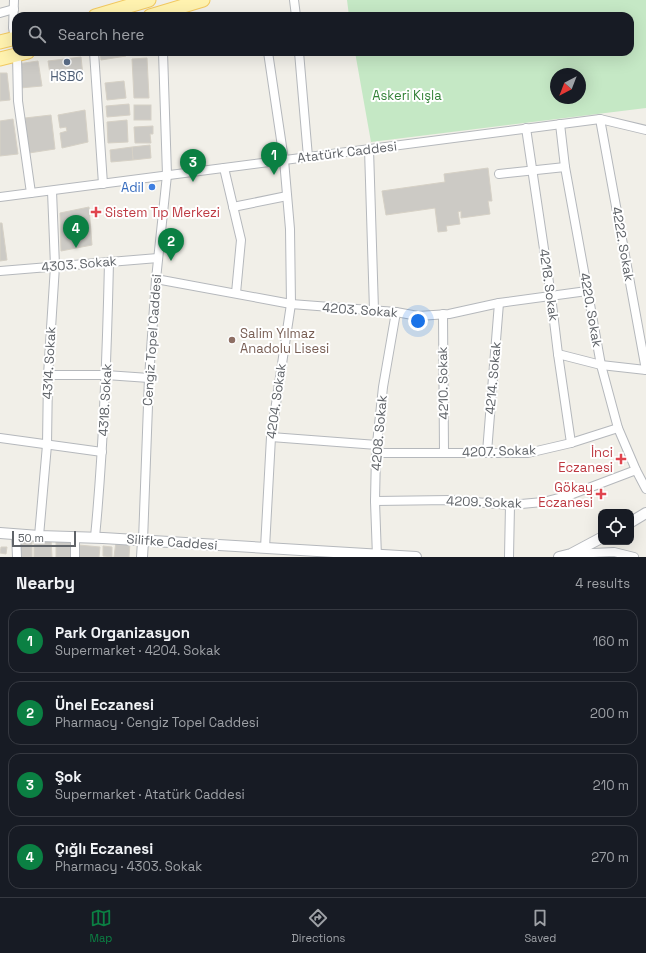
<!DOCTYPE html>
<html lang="en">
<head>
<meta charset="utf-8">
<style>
	body { margin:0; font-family:"Space Grotesk",sans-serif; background:#242831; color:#f1f3f6 }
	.controls { position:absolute; right:12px; bottom:12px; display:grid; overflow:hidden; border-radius:8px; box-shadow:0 4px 16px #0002 }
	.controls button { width:36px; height:36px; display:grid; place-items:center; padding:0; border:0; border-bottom:1px solid #363941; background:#171b24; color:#f1f3f6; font:20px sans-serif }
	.compass { position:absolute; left:550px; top:68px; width:36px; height:36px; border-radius:50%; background:#171b24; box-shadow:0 4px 16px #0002; rotate:222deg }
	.scale { position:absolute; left:12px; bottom:10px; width:64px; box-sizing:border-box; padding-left:4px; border:2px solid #5f6368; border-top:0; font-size:11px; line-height:14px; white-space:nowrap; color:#5f6368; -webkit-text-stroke:3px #fff; paint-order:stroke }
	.you { position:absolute; left:418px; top:321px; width:14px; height:14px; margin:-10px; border:3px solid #fff; border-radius:50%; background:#1a73e8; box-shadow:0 0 0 6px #1a73e833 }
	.badge { display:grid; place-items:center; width:26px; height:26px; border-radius:50%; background:#0b8043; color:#fff; font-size:13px; font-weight:700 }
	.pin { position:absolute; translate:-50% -33px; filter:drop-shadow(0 1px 2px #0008) }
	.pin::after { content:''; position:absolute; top:21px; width:14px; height:12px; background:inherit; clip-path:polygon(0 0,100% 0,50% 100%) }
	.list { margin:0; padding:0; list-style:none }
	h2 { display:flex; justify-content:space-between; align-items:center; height:52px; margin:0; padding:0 16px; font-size:17px }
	h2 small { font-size:13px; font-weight:400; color:#9ea1a6 }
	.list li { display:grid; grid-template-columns:26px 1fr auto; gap:12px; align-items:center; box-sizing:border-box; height:64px; margin:0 8px 8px; padding:0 8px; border:1px solid #363941; border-radius:12px }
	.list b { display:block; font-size:15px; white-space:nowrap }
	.list p { margin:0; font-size:13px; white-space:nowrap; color:#9ea1a6 }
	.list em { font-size:13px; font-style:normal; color:#9ea1a6 }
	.icon { flex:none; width:22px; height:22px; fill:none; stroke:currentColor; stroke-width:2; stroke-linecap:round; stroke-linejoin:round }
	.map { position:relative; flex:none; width:646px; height:557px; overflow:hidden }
	.search { position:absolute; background:#171b24; box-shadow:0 4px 16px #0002; left:12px; right:12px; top:12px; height:44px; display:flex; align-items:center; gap:10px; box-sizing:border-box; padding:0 14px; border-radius:12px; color:#9ea1a6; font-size:15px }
	.sheet { height:340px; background:#171b24 }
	nav { display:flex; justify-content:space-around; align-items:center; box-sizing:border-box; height:56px; border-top:1px solid #363941; background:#171b24; font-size:11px; color:#9ea1a6 }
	nav a { display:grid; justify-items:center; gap:2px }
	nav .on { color:#0b8043 }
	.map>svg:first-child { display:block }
	.green { fill:#c5e8c5; fill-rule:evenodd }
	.building { fill:#cccac5; stroke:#d6d1c6 }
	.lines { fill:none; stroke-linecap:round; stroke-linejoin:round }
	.minor-casing { stroke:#b5b8bc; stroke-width:10 }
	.tertiary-casing { stroke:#b5b8bc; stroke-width:12 }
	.primary-casing { stroke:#f2c960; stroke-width:15 }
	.minor { stroke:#fff; stroke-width:8 }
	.tertiary { stroke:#fff; stroke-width:10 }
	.primary { stroke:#fff2af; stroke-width:13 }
	.service-dot { fill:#5c6f8a; stroke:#fff; stroke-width:1.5 }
	.shop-dot { fill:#3f7fe0; stroke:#fff; stroke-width:1.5 }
	.health-dot { fill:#e0444e; stroke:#fff; stroke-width:1.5 }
	.education-dot { fill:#8d6e63; stroke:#fff; stroke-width:1.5 }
	.labels { text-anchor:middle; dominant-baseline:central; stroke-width:4; stroke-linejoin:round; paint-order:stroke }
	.service-label { font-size:13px; fill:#4e5e75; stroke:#fff }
	.park-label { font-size:13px; fill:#348238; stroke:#fff }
	.street-label { font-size:13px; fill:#5f6368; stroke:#fff }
	.shop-label { font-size:13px; fill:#366cbe; stroke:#fff; text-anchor:end }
	.health-label { font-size:13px; fill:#be3a42; stroke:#fff; text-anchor:end }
	.education-label { font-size:13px; fill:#785e54; stroke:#fff; text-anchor:start }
</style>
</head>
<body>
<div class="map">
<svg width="646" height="557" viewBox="0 0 646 557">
	<rect width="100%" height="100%" fill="#f1efe8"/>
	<path class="green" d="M347,0h299v108l-275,34 -16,-90h275v-36h-281zM556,74h24v24h-24z"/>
	<g class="building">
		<polygon points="100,52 125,52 126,56 101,60"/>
		<polygon points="81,57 83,76 51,80 48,61"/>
		<polygon points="147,58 149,98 134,98 132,59"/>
		<polygon points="38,61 42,86 20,88 17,64"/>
		<polygon points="0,73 7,73 10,100 0,101"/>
		<polygon points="124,81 126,98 107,100 105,83"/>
		<polygon points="129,104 130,115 107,117 106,106"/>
		<rect x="134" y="105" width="17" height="15"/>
		<polygon points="85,110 88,142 62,148 60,133 67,131 66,127 60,128 58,115"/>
		<polygon points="51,115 55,149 29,153 25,118"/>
		<polygon points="13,119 18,154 0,156 0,121"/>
		<polygon points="127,120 128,142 108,143 107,122"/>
		<polygon points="153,126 153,134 150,134 151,143 135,143 134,127"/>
		<polygon points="150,145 151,158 133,160 132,147"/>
		<polygon points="132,147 133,160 111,162 110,150"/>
		<polygon points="488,168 492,201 488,201 490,214 461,218 461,211 458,212 460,224 446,226 447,231 438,232 435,208 386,215 382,191 445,182 444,174"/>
		<polygon points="89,207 92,245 61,251 60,213"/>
		<polygon points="0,223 2,223 7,260 0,261"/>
		<polygon points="34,539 51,539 52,557 34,557"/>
		<rect x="56" y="539" width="15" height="18"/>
		<rect x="20" y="540" width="12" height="17"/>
		<polygon points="116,541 130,543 129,557 114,557"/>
		<polygon points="79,545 100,547 99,557 78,557"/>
		<polygon points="103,546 112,547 112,557 103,556"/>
		<polygon points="1,547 7,547 6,554 0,553"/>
	</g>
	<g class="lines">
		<defs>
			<g id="minor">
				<polyline points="14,0 13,28 15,38"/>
				<polyline points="294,0 296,16"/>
				<polyline points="0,13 14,9"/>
				<polyline points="94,52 103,184"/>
				<polyline points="299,52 308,157"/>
				<polyline points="17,55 18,101 31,193"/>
				<polyline points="600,119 646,370"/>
				<polyline points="560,124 565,167 601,365 618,428 636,470 646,489"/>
				<polyline points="526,128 551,296 558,354 571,443"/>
				<polyline points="369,149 374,310"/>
				<polyline points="224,168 241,240 236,293"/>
				<polyline points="499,174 565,167"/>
				<polyline points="0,197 600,119 646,130"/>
				<polyline points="233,207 287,196"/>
				<polyline points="0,271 158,258"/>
				<polyline points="156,279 291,304 396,312 418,316 449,314 499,303 587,291"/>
				<polyline points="443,314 444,453"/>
				<polyline points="558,354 601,365 646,370"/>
				<polyline points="48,375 106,375 149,378"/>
				<polyline points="271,437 377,445"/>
				<polyline points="0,438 102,452"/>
				<polyline points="487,452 499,303"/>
				<polyline points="376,453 528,453 571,443 618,428"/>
				<polyline points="375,501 451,500 510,505 543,502 570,495 636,470"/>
				<polyline points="16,534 17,557"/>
				<polyline points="39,536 47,445 48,375 55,266 52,191"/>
				<polyline points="75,537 75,557"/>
				<path d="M95,537c9,-92 12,-183 14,-275"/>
				<polyline points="143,541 149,378 156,279 167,175 163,52"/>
				<polyline points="265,548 271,437 291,304 290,229 284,160 268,52"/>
				<polyline points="572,554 614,552 634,557"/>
				<polyline points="377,557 375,501 376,453 383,387 396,312"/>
				<polyline points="509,557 510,505"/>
			</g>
			<g id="tertiary">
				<polyline points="631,522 646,513"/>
				<polyline points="0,533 39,536 103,538 416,557"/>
				<polyline points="142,557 143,541"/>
				<polyline points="559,557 571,554 601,538"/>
			</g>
			<g id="primary">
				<polyline points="95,16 149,0"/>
				<polyline points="150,16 203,0"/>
				<polyline points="0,42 16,38"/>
				<polyline points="0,59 28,52"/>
			</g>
		</defs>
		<use href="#minor" class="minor-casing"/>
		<use href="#tertiary" class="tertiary-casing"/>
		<use href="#primary" class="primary-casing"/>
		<use href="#minor" class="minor"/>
		<use href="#tertiary" class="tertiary"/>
		<use href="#primary" class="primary"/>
	</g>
	<circle class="service-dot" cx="67" cy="62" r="4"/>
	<circle class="shop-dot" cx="152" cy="187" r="4"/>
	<g class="health-dot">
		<path d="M94 206h4v4h4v4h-4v4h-4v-4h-4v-4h4z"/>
		<path d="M619 453h4v4h4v4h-4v4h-4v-4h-4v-4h4z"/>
		<path d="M599 488h4v4h4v4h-4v4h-4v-4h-4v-4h4z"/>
	</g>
	<circle class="education-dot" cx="232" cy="340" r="4"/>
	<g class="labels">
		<g class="service-label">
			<text x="67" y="76">HSBC</text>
		</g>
		<g class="park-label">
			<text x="407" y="95">Askeri Kışla</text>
		</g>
		<g class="street-label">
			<text transform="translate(347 152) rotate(-7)">Atatürk Caddesi</text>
			<text transform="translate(623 244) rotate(80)">4222. Sokak</text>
			<text transform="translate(79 264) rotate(-5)">4303. Sokak</text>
			<text transform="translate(549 285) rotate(82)">4218. Sokak</text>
			<text transform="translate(360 310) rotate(4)">4203. Sokak</text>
			<text transform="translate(591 310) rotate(80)">4220. Sokak</text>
			<text transform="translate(152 340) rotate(-86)">Cengiz Topel Caddesi</text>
			<text transform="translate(49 363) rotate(-87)">4314. Sokak</text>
			<text transform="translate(493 378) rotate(-85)">4214. Sokak</text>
			<text transform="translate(443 383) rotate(-91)">4210. Sokak</text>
			<text transform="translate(105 400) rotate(-87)">4318. Sokak</text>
			<text transform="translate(276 401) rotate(-82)">4204. Sokak</text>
			<text transform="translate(379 433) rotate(-85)">4208. Sokak</text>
			<text transform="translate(499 451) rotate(-2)">4207. Sokak</text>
			<text transform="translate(484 502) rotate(2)">4209. Sokak</text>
			<text transform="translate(172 542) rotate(4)">Silifke Caddesi</text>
		</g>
		<g class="shop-label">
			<text x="144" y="187">Adil</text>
		</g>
		<g class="health-label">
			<text x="105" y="212" text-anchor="start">Sistem Tıp Merkezi</text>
			<text x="613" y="452">İnci<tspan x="613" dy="15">Eczanesi</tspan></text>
			<text x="593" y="487">Gökay<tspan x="593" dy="15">Eczanesi</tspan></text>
		</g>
		<g class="education-label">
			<text x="240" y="333">Salim Yılmaz<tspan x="240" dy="15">Anadolu Lisesi</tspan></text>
		</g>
	</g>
</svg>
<div class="controls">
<button><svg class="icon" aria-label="locate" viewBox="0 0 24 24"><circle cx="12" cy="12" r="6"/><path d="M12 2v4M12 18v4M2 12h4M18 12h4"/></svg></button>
</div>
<svg class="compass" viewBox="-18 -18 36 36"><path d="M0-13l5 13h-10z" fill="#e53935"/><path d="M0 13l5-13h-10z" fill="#9ea1a6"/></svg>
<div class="scale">50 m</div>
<div class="you"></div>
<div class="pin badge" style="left:274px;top:175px">1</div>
<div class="pin badge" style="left:171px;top:261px">2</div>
<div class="pin badge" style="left:193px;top:182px">3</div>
<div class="pin badge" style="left:76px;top:248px">4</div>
<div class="search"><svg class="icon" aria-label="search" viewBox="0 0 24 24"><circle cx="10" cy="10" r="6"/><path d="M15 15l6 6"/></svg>Search here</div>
</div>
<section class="sheet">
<h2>Nearby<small>4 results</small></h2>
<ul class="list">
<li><span class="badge">1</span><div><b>Park Organizasyon</b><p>Supermarket · 4204. Sokak</p></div><em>160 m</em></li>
<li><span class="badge">2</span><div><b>Ünel Eczanesi</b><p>Pharmacy · Cengiz Topel Caddesi</p></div><em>200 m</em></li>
<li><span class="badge">3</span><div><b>Şok</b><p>Supermarket · Atatürk Caddesi</p></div><em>210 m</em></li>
<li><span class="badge">4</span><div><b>Çığlı Eczanesi</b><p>Pharmacy · 4303. Sokak</p></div><em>270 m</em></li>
</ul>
</section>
<nav>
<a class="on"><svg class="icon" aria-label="map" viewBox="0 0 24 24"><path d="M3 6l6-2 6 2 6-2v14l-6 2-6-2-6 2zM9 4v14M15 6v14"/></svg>Map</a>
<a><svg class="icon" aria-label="directions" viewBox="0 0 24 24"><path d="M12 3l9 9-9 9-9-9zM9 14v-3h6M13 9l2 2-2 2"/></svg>Directions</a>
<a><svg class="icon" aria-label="saved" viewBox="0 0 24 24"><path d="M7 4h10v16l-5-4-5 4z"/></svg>Saved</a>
</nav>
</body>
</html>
